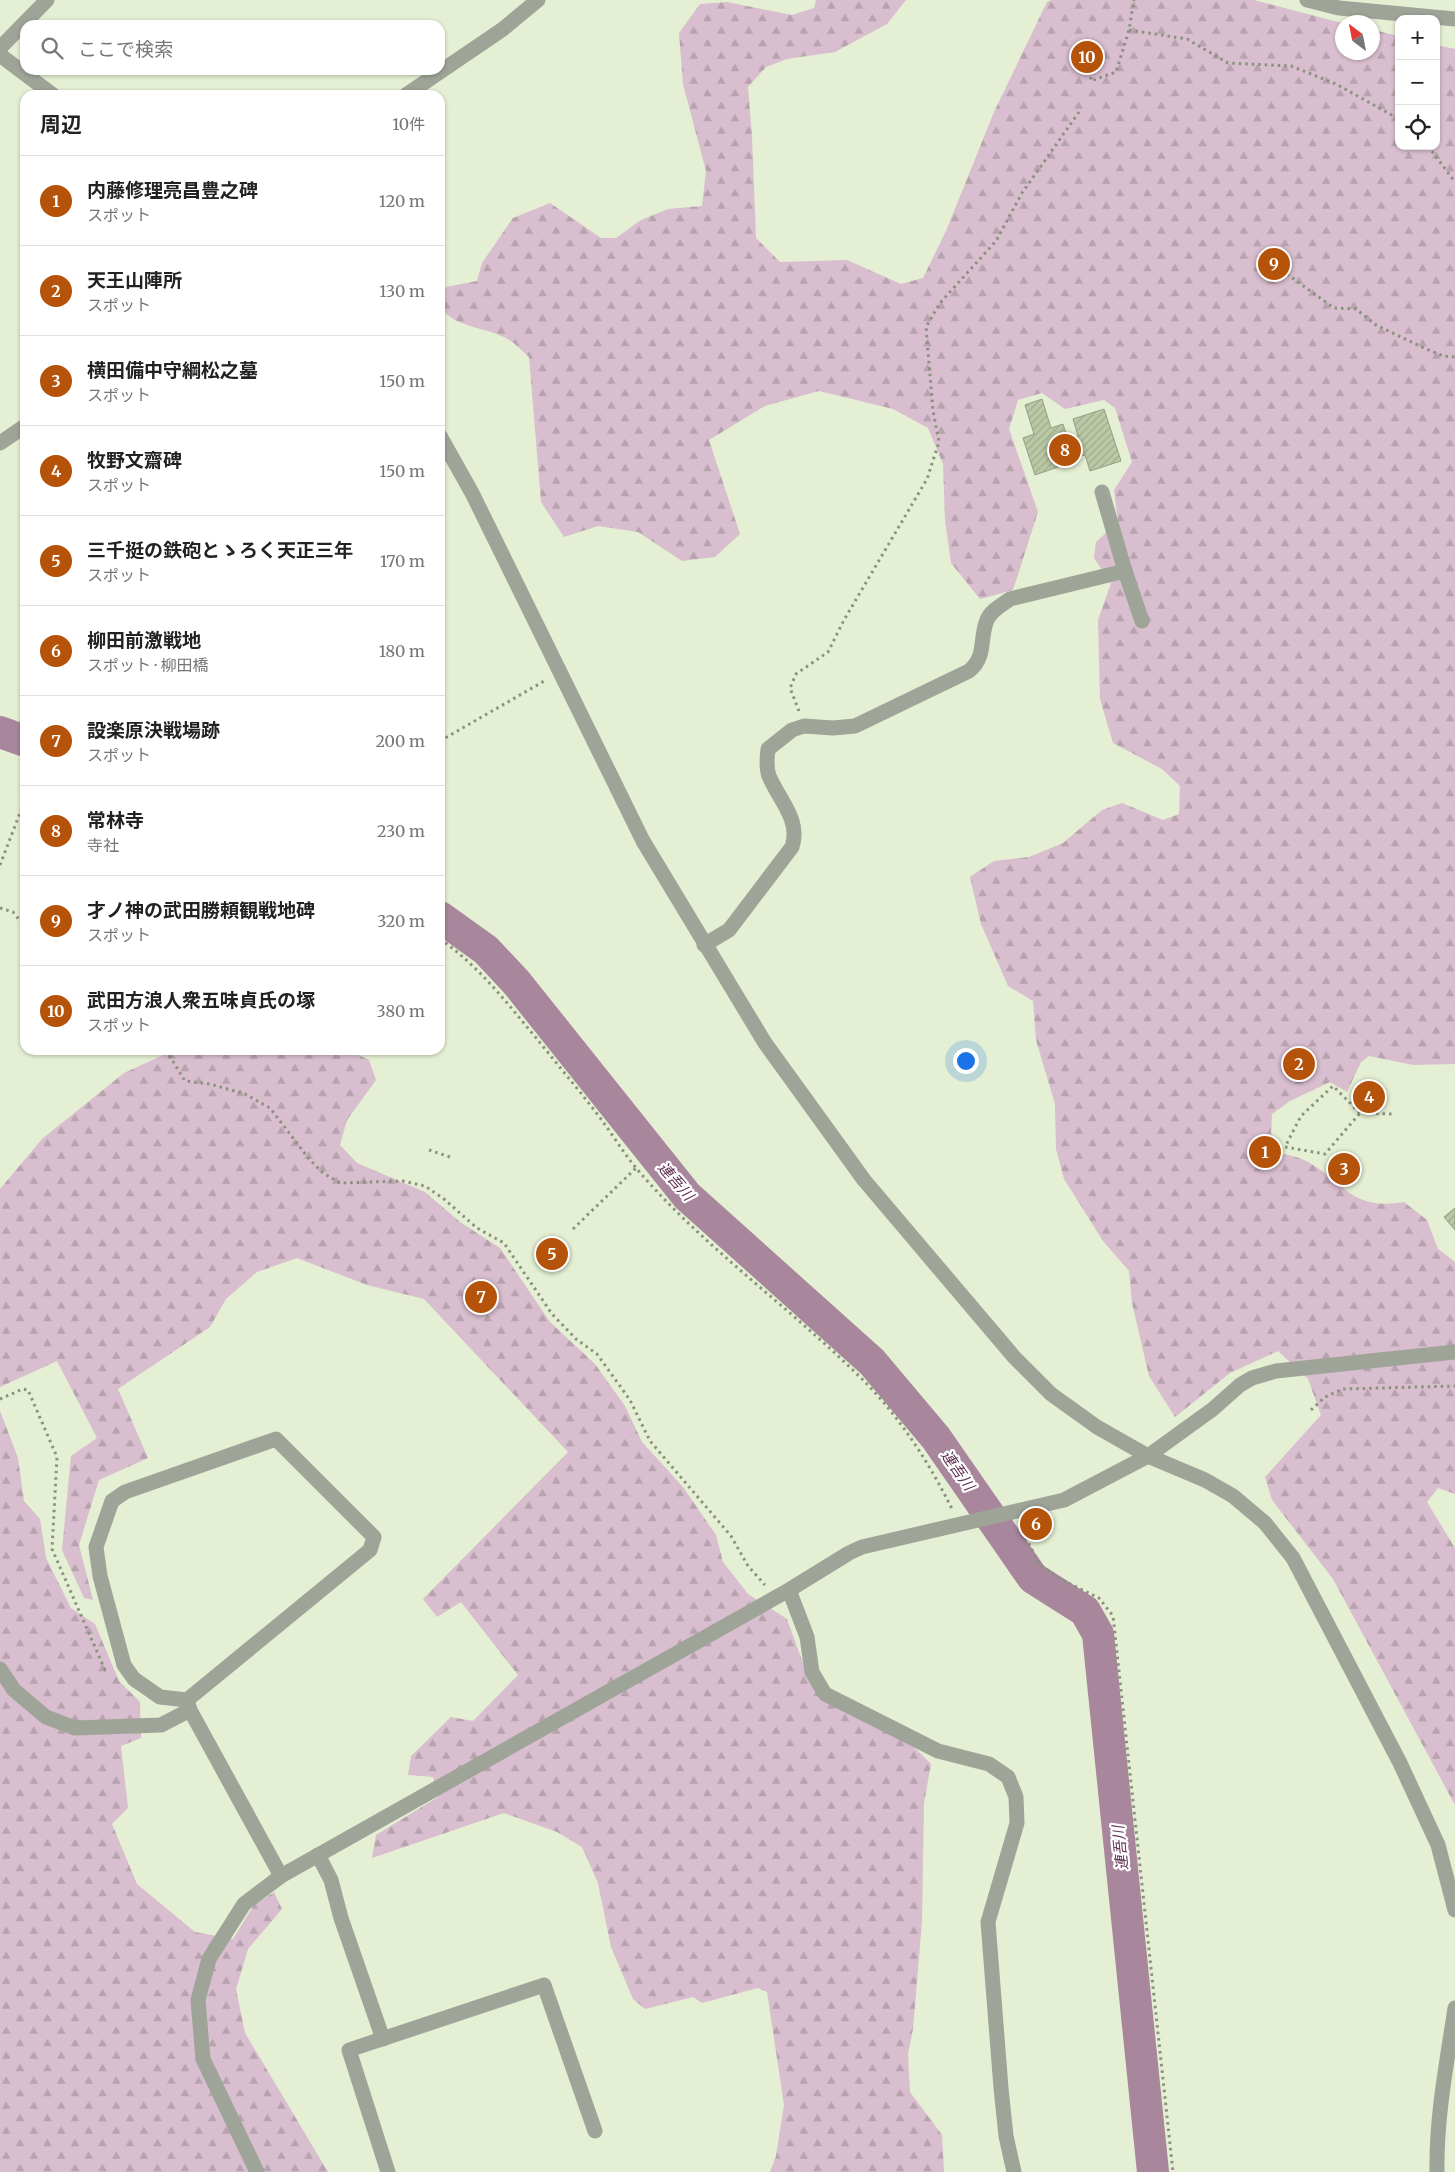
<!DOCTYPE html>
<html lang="ja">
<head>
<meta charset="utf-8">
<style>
	body { margin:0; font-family:Merriweather,"Noto Sans JP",serif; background:#f2f2f2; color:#222 }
	.controls { position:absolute; right:15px; top:15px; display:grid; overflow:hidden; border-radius:10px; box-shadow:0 1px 4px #0004 }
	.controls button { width:45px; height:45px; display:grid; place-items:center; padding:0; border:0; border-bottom:1px solid #e0e0e0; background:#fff; color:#222; font:25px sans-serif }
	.compass { position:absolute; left:1335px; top:15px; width:45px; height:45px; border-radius:50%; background:#fff; box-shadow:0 1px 4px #0004; rotate:328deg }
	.you { position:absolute; left:965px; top:1060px; width:18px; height:18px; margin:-12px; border:4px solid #fff; border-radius:50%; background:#1a73e8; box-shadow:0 0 0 8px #1a73e833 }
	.badge { display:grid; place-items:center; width:32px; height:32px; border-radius:50%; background:#b45309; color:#fff; font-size:16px; font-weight:700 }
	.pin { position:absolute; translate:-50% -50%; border:2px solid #fff; box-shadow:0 1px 5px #0006 }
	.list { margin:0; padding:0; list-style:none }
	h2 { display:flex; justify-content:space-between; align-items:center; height:65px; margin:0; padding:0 20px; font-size:21px }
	h2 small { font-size:16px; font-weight:400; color:#767676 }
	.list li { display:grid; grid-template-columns:32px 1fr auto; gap:15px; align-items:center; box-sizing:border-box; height:90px; padding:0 20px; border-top:1px solid #e0e0e0 }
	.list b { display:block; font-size:19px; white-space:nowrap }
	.list p { margin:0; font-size:16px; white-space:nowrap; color:#767676 }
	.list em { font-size:16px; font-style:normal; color:#767676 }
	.icon { flex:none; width:28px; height:28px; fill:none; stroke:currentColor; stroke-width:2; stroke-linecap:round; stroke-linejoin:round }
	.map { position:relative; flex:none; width:1455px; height:2172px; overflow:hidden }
	.search { position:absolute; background:#fff; box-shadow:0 1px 4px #0004; left:20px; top:20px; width:425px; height:55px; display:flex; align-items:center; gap:12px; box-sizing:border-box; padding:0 18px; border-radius:15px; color:#767676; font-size:19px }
	.panel { position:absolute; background:#fff; box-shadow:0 1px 4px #0004; left:20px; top:90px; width:425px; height:965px; border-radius:15px }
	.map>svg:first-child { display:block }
	.forest { fill:url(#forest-firs) }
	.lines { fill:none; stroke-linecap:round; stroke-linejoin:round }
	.river { stroke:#a8869c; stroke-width:32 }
	.building { fill:url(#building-hatch); stroke:#949e84 }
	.path { stroke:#8a917d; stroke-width:3; stroke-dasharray:2.5 4; stroke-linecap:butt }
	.minor { stroke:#9fa498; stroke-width:15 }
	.labels { text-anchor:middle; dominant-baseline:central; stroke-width:4.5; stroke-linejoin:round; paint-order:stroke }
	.water-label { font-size:15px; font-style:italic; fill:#5e3050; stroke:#fff }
</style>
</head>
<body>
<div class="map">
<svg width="1455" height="2172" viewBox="0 0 1455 2172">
	<defs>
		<pattern id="forest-firs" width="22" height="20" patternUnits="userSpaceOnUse" patternTransform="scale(1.25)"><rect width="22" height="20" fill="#d8bece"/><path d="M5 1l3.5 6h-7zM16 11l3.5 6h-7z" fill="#b8a2af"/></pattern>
		<pattern id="building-hatch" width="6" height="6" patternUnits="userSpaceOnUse" patternTransform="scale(1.25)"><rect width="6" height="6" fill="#bbc8a5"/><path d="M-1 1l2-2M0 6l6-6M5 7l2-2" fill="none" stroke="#a0ab8d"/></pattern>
	</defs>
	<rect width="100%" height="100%" fill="#e4efd3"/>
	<g class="forest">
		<path d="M816,0h90l-19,24 -52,28 -48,7 -21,8 -18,20 4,49 4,102 24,24 67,-2 54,24 22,-6 23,-47 48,-119 53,-110 4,-2h203l88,23v29h30l1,-22 26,6v110h37v-101l19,4v1015l-42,1 -44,-9 -8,6 -14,30 -17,-10 -40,19 -18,13 -1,19 9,20c8,2 18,4 26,8 40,21 43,50 98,41l23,18 11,29 17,13v232l-17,-6 -11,14 28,46v257l-122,-226 -61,-79 -7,-23 56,-62 -13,-36 -30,-28 -48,22 -55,44 -26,-41 -17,-73 -3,-32 -26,-30 -39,-62 -8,-30 -1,-45 -19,-64 -3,-39 -25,-15 -27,-62 -11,-47 24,-16 35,-4 34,-14 39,-33 20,-7 41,17 16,-6 1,-28 -18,-17 -49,-26 -13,-44 -2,-79 13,-37 -17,-25 2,-16 22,-20 -4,-32 18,-28 -17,-54 -11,-8 -39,9 -23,-16 -24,7 -9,29 29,83 -25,78 -33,9 -29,-36 -6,-43 -2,-56 -15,-36 -35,-19 -74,-18 -54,15 -56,34 31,94 -25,23 -33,4 -44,-29 -40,-6 -34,11 -23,-35 -12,-145c-8,-7 -16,-16 -25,-20 -21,-11 -81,-14 -58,-50l31,-6 5,-18 31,-45 37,-15 51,35h15l25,-18 27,-11 34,-3 4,-35 -23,-87 -4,-51 21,-29 27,-2 65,13 22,-7z"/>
		<polygon points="174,1050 348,1050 369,1060 376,1080 347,1120 340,1145 357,1163 425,1192 460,1222 500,1248 550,1322 595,1364 625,1406 642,1442 683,1487 716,1535 723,1562 748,1594 787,1619 807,1674 908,1741 931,1764 924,1803 922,1921 913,2029 908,2054 910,2092 942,2135 944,2172 770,2172 776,2156 784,2105 767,1992 758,1988 702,2003 693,1997 645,2009 633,1999 611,1947 598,1883 582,1847 557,1832 504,1813 372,1858 376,1835 438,1797 433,1777 408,1775 411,1756 451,1717 473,1721 518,1675 461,1602 437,1617 423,1599 568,1452 424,1299 367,1285 297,1258 257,1272 226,1299 210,1327 118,1389 148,1458 99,1480 79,1545 93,1600 84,1598 62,1550 71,1456 97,1438 57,1361 0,1387 0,1189 42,1139 124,1073"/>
		<polygon points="0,1411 18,1458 24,1501 40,1519 46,1558 71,1608 95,1624 119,1681 140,1702 141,1738 121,1746 128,1808 112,1824 137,1884 195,1932 233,1939 254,1905 274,1892 282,1909 248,1949 236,1989 245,2033 328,2172 0,2172"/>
	</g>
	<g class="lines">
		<g class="river">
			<polyline points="0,732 25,741"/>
			<polyline points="440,917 486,950 516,982 687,1196 872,1362 936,1438 1033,1578 1085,1611 1098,1634 1153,2172"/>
		</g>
	</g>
	<g class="building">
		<polygon points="1042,399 1051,428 1063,424 1068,440 1078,436 1073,419 1104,409 1121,461 1090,471 1085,455 1074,458 1075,461 1035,475 1023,438 1034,434 1025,405"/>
		<polygon points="1455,1208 1455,1230 1444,1217"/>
	</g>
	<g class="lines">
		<g class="path">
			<polyline points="1129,30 1187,39 1228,63 1291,66 1336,84 1399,119"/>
			<polyline points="1090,64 1091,81 1116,72 1129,30 1134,0"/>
			<polyline points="1428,146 1455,182"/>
			<polyline points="1287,274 1334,308 1356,309 1376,325 1424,348 1443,356 1455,357"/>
			<polyline points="799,711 790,688 796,674 828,652 844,620 927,479 939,442 933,411 926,327 940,303 996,241 1022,193 1079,112"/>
			<polyline points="440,741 546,680"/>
			<polyline points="0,865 25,800"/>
			<polyline points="0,908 13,912 25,927"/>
			<path d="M440,939c39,27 67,64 97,100 20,25 41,50 61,76 13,17 24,36 38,53 67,79 154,139 227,212 37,37 67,84 90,131"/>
			<polyline points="166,1050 185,1081 210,1084 245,1094 270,1108 309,1159 323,1173 340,1183 403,1181 425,1186 444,1199 477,1228 504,1243 552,1314 576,1339 597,1354 630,1400 650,1441 731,1536 748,1566 765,1585"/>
			<polyline points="168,1055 173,1050"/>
			<polyline points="1360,1113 1333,1086 1301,1116 1285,1147 1325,1154 1360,1113 1392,1114"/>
			<polyline points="429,1150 453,1158"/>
			<polyline points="573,1229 636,1168"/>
			<polyline points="0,1399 23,1389 28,1390 57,1457 52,1549 105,1670 109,1669"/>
			<polyline points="1311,1410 1325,1397 1343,1389 1455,1386"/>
			<polyline points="1020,1526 1039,1564 1060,1579 1099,1598 1113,1616 1173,2172"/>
		</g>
		<g class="minor">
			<polyline points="1307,0 1339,8 1455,19"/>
			<polyline points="0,48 47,0"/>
			<polyline points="0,55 53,95"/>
			<polyline points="406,95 503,29 538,0"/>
			<polyline points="440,436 472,493 643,841 765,1043 864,1180 1014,1357 1051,1394 1097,1427 1148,1456 1205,1480 1233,1496 1265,1523 1293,1558 1400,1763 1438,1845 1455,1910"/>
			<polyline points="0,443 25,426"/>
			<polyline points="1102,492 1125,571 1142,621"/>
			<path d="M704,945l25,-15 63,-83c9,-27 -13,-47 -23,-71 -3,-8 -2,-19 -1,-27l24,-19 12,-4 29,2 22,-2 114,-55c18,-15 10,-32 18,-51 4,-10 15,-15 23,-21l115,-28"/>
			<polyline points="789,1590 807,1637 812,1672 825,1694 938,1751 989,1764 1008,1777 1016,1797 1017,1823 988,1922 1001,2088 1006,2136 1014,2172"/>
			<polyline points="0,1669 14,1690 46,1717 75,1728 161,1725 190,1710"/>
			<polyline points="187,1700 160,1697 134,1679 124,1665 100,1576 96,1547 112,1501 125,1492 276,1439 374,1537 370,1550 187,1700 190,1710 281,1876"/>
			<polyline points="318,1855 331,1880 341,1918 383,2039"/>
			<polyline points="257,2172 203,2059 198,2000 209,1959 244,1904 281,1876 789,1590 849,1553 862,1547 1064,1500 1148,1456 1213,1409 1240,1385 1252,1378 1276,1371 1455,1352"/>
			<polyline points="388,2172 349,2050 544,1985 595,2131"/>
			<path d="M1437,2172c-1,-55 10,-110 18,-164"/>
		</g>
	</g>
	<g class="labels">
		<g class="water-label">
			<text transform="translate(676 1181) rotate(49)">連吾川</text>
			<text transform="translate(958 1470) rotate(55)">連吾川</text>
			<text transform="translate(1120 1848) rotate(-96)">連吾川</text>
		</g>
	</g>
</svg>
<div class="controls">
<button>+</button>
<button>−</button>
<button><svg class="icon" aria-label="locate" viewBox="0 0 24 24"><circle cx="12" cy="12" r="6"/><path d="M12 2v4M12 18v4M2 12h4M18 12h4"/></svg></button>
</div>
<svg class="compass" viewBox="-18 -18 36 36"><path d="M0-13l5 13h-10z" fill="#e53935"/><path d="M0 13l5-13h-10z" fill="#767676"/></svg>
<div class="you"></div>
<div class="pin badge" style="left:1265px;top:1152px">1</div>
<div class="pin badge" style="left:1299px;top:1064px">2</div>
<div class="pin badge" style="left:1344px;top:1169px">3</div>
<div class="pin badge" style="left:1369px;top:1097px">4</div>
<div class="pin badge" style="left:552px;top:1254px">5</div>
<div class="pin badge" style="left:1036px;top:1524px">6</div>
<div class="pin badge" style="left:481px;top:1297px">7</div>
<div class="pin badge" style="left:1065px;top:450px">8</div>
<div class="pin badge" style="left:1274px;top:264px">9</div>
<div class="pin badge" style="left:1087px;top:57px">10</div>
<div class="search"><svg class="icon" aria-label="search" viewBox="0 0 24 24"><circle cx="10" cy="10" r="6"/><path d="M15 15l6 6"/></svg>ここで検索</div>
<section class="panel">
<h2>周辺<small>10件</small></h2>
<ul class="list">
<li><span class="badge">1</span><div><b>内藤修理亮昌豊之碑</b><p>スポット</p></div><em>120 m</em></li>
<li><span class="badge">2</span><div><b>天王山陣所</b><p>スポット</p></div><em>130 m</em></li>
<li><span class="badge">3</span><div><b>横田備中守綱松之墓</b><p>スポット</p></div><em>150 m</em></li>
<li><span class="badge">4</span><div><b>牧野文齋碑</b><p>スポット</p></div><em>150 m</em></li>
<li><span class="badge">5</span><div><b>三千挺の鉄砲とゝろく天正三年</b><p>スポット</p></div><em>170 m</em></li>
<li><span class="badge">6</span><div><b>柳田前激戦地</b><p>スポット · 柳田橋</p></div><em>180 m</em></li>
<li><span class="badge">7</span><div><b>設楽原決戦場跡</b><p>スポット</p></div><em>200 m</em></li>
<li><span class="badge">8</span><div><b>常林寺</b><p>寺社</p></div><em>230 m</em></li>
<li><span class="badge">9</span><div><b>才ノ神の武田勝頼観戦地碑</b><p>スポット</p></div><em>320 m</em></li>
<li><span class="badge">10</span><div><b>武田方浪人衆五味貞氏の塚</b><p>スポット</p></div><em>380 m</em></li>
</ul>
</section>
</div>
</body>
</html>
